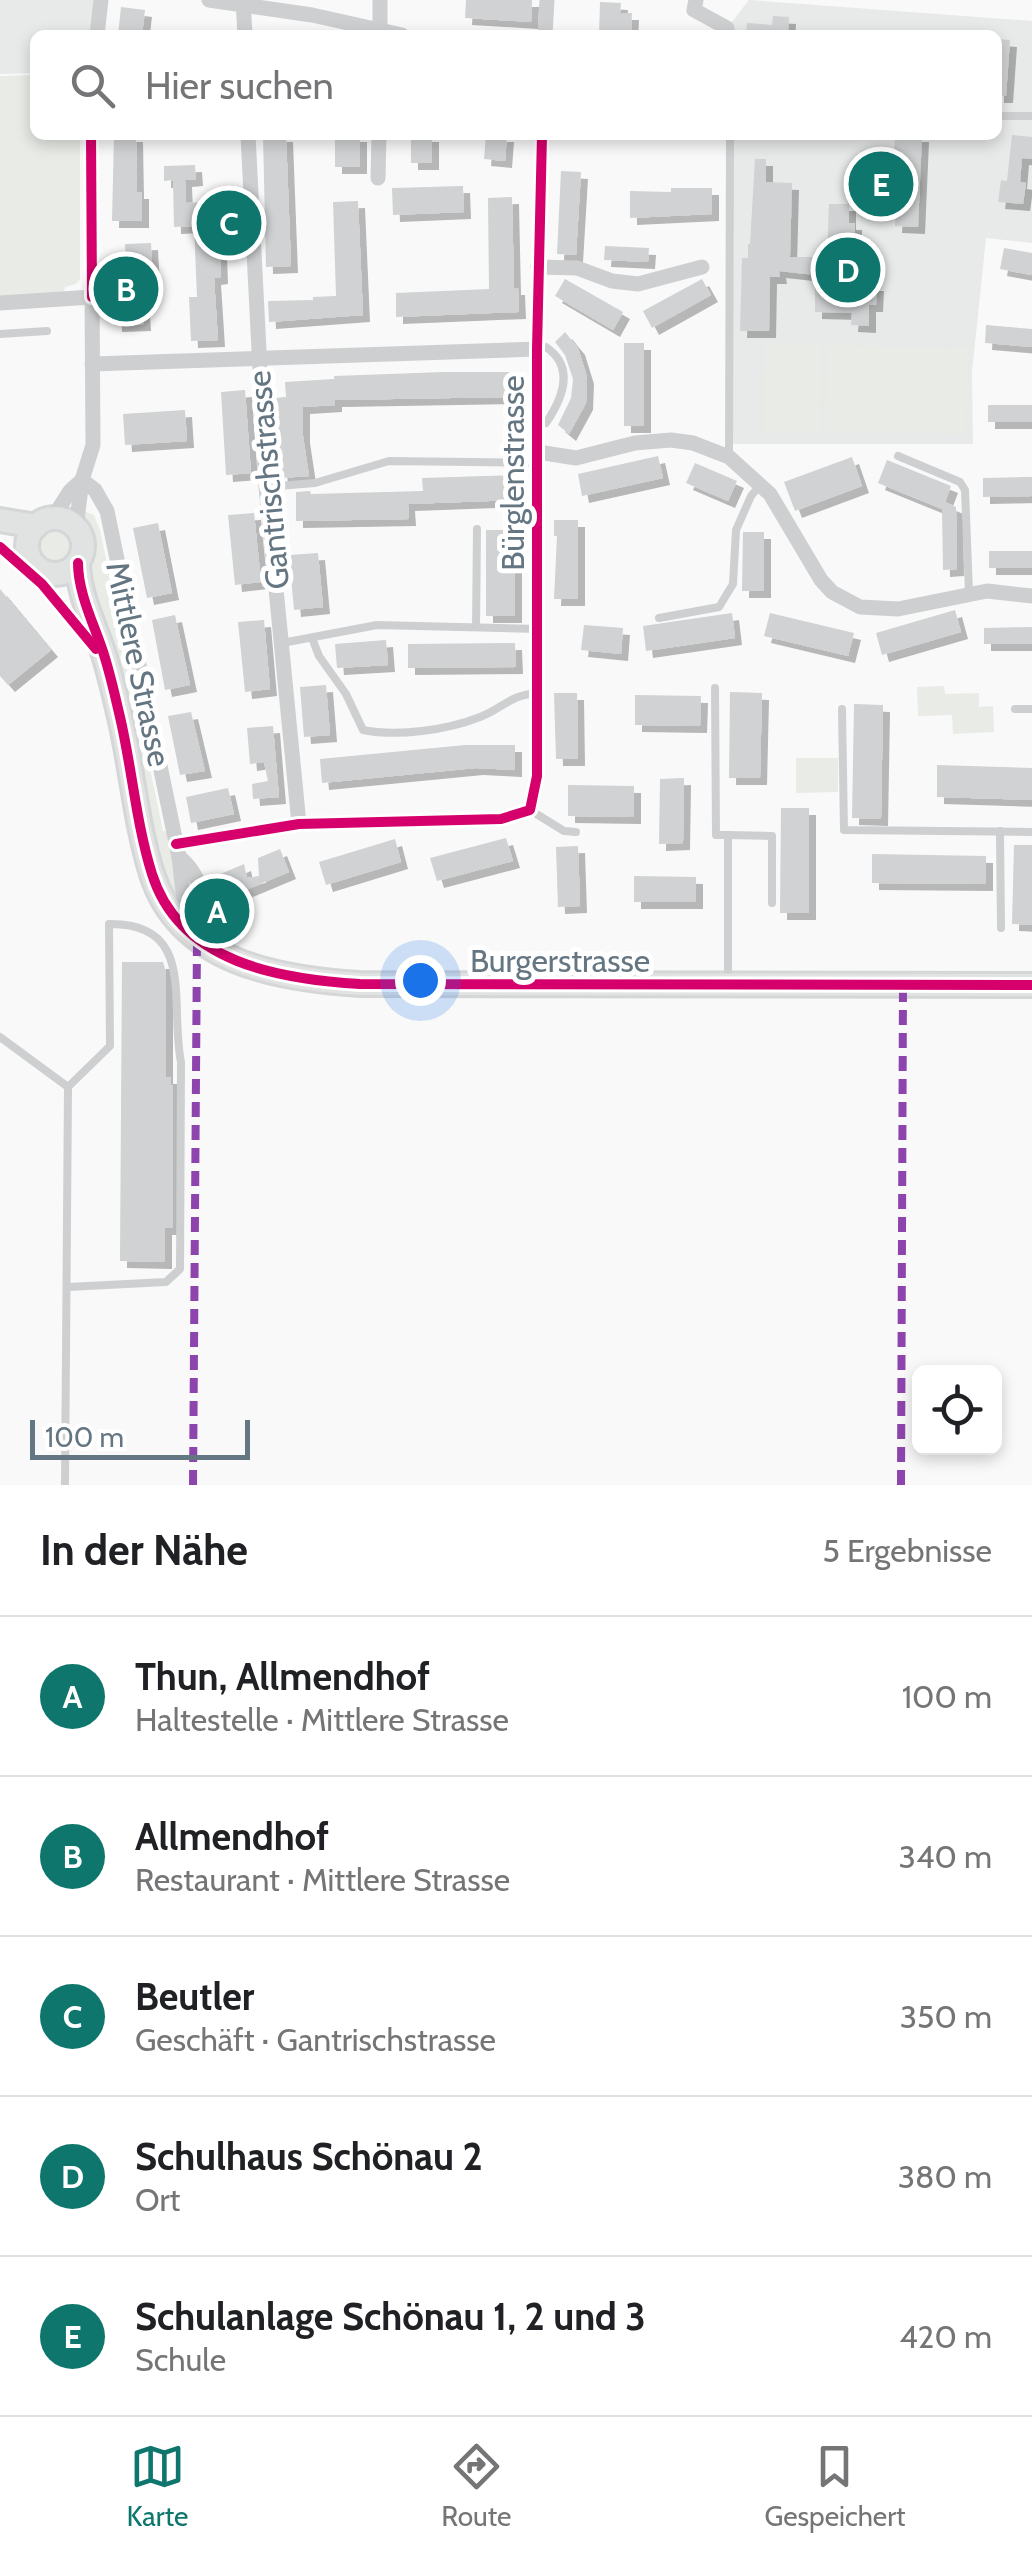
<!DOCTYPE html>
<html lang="de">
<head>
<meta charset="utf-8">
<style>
	body { margin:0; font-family:Cabin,sans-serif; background:#f2f2f2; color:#202124 }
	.controls { position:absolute; right:30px; bottom:30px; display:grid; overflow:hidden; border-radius:15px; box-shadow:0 5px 15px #0003 }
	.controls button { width:90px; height:90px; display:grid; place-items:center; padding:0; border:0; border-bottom:2px solid #e0e0e0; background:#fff; color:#202124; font:50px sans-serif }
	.scale { position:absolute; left:30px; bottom:25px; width:220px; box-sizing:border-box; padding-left:10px; border:5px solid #657683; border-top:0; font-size:28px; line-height:35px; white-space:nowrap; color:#657683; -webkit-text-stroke:8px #fff; paint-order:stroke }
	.you { position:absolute; left:420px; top:980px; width:35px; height:35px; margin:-25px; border:8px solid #fff; border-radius:50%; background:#1a73e8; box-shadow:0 0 0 15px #1a73e833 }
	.badge { display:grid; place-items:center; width:65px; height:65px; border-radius:50%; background:#0f766e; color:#fff; font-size:32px; font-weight:700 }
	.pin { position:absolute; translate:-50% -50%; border:5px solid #fff; box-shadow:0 2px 10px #0006 }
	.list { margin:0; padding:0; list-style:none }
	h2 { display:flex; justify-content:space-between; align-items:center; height:130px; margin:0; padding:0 40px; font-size:42px }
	h2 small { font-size:32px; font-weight:400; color:#757577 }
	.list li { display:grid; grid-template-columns:65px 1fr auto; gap:30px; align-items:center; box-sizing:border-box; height:160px; padding:0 40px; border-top:2px solid #e0e0e0 }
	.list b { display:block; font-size:38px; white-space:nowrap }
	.list p { margin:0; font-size:32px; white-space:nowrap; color:#757577 }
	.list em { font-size:32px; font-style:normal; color:#757577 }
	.icon { flex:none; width:55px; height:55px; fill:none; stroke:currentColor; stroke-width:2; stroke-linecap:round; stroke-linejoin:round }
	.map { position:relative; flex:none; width:1032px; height:1485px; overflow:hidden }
	.search { position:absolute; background:#fff; box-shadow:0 5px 15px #0003; left:30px; right:30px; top:30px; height:110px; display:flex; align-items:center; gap:25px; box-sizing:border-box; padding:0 35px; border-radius:15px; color:#757577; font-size:38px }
	.sheet { height:930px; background:#fff }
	nav { display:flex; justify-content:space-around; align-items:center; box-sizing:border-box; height:140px; border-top:2px solid #e0e0e0; background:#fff; font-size:28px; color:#757577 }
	nav a { display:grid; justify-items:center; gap:5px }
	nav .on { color:#0f766e }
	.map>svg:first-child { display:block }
	.built { fill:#e8e9e9 }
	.green { fill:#e8ebe6 }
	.building { fill:#d0d2d3; filter:url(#shadow) }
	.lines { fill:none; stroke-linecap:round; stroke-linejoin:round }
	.secondary-casing { stroke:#d5d6d7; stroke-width:28 }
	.lane { stroke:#cecfd0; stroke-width:8 }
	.street { stroke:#cecfd0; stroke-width:15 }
	.secondary { stroke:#e1e2e2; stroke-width:22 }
	.quiet { stroke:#8e44ad; stroke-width:8; stroke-dasharray:15 8; stroke-linecap:butt }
	.cycleway-casing { stroke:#fff; stroke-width:16 }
	.cycleway { stroke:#d6006c; stroke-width:10 }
	.labels { text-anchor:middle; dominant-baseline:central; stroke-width:10; stroke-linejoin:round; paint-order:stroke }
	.street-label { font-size:32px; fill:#657683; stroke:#fff }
</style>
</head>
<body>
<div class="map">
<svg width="1032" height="1485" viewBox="0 0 1032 1485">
	<defs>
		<filter id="shadow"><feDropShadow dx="7" dy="7" stdDeviation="0" flood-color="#0004"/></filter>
	</defs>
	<rect width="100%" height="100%" fill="#f9f9f9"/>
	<g class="built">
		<polygon points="0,0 101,0 97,35 35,35 35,73 0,74"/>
		<polygon points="749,0 1032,21 1032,243 986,238 972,372 973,444 731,444 730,135 997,135 997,35 727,35 727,28"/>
	</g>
	<g class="green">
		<polygon points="35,75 35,135 80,135 80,279 76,284 65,287 64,292 0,297 0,76"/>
		<polygon points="765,344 821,345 820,434 764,433"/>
		<polygon points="826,345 968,348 966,434 825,432"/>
		<polygon points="81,510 94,515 100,530 163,831 167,831 180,897 177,898 162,873 132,723 85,584 89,547 82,526"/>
		<circle cx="56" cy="546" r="18"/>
		<polygon points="944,686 945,694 979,693 979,707 993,706 994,732 953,734 952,715 918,716 917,687"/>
		<polygon points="796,758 838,758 838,792 796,793"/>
	</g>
	<g class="building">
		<polygon points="466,0 532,0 531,22 465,18"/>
		<polygon points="600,2 621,3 620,13 632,13 631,35 599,35"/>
		<polygon points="121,7 145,10 142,35 118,35"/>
		<polygon points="773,16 789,17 788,35 746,35 747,23 772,25"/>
		<polygon points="997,39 1010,40 1006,96 997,96"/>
		<polygon points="114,135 136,135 137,192 142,192 142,221 112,221"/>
		<polygon points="263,135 286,135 291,266 266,267"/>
		<rect x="335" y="135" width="25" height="32"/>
		<rect x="411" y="135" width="21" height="28"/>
		<polygon points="486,135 507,135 505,161 484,159"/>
		<polygon points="895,135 922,135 918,227 895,226 897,189 892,188"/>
		<polygon points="1012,135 1032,137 1032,159 1022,158 1020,182 1026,183 1023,204 998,202 1001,180 1007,181"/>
		<polygon points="755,159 766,159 766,182 792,183 790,257 827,257 829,204 849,204 849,223 855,223 855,243 862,243 862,264 870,264 869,284 877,284 876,305 869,305 869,326 851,325 852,313 815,312 815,275 779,271 780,277 770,277 769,331 740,331 742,258 748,258 748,244 750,244"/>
		<polygon points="195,165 196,179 185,180 186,203 240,200 241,222 219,223 221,277 214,278 218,340 191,341 189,297 197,297 194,226 174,227 173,180 164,181 164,166"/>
		<polygon points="561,171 581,172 576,255 557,254"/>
		<polygon points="463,186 464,212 393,215 392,188"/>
		<polygon points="671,188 712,188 712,214 630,218 630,191 671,192"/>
		<polygon points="512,197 514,288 518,288 519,312 396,317 396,293 489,289 488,198"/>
		<polygon points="358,201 363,315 269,322 268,301 313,300 313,297 336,296 333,202"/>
		<polygon points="151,243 153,279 141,280 144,324 115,325 114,299 128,298 125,244"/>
		<polygon points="605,246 649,248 648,262 604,260"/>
		<polygon points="1004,248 1032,253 1032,275 1000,269"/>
		<polygon points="565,279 623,312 613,330 555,296"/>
		<polygon points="702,279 711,295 652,328 643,311"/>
		<polygon points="986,325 1032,329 1032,347 985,343"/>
		<polygon points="565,332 578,348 587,377 586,403 569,434 558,425 571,398 573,379 565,355 555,342"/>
		<rect x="624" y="343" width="20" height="83"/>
		<polygon points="444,372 517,372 517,397 335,400 335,405 303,407 303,436 309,476 281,478 274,398 286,397 285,382 334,379 334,376"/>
		<polygon points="245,390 251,473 226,475 221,392"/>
		<rect x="988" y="405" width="44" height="17"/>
		<polygon points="185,410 187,441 125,445 123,414"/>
		<polygon points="658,456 663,478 582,496 578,474"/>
		<polygon points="852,457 862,486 795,511 784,482"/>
		<polygon points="887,460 951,486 945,502 956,507 957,569 943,570 942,509 878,483"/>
		<polygon points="695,463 737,481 728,501 686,483"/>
		<polygon points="515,475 516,500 408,504 409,519 296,521 296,492 310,491 311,494 423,491 422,478"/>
		<polygon points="1023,477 1032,477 1032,496 983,497 983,478"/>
		<polygon points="254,513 261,582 235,585 228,515"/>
		<polygon points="554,520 578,520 578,599 554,599 557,536 554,536"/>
		<polygon points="158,523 172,593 147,598 133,528"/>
		<rect x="486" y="530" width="29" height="86"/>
		<polygon points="743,532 764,532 764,591 742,591"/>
		<rect x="989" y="551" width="43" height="17"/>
		<polygon points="318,553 323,607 294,610 289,555"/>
		<polygon points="0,589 51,650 8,685 0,676"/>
		<polygon points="955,610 961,632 882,655 876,633"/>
		<polygon points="732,613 735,638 646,651 643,626"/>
		<polygon points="770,613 854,633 848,656 764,636"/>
		<polygon points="175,615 190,685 165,690 152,620"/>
		<polygon points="264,620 270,689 245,692 238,622"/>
		<polygon points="584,625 623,628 621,654 581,650"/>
		<polygon points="1032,627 1032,644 984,644 984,628"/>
		<polygon points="386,640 388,665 337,668 335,644"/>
		<polygon points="515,643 516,667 408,668 408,644"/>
		<polygon points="326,685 330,735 304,737 300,687"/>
		<polygon points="730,692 762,693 760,778 729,778"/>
		<polygon points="554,693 577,693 578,759 556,759"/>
		<polygon points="635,695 701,696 700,726 635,725"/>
		<polygon points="854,704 883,705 881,819 852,818"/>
		<polygon points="191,712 205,771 180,775 168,716"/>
		<polygon points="273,726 279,797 253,799 252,784 268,781 264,762 250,764 247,728"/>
		<polygon points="465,745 515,745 515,770 476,768 322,783 320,759"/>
		<polygon points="937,765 1032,768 1032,800 937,797"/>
		<polygon points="684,778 683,843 659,844 660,779"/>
		<polygon points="568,785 634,786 634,817 568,816"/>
		<polygon points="228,788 234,814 191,823 186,797"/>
		<polygon points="781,808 809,808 809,913 780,913"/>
		<polygon points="506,838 513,861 437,881 430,858"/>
		<polygon points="395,839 401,862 326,885 319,862"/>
		<polygon points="1014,845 1032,845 1032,925 1012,924"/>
		<polygon points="578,846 580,906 558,907 556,847"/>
		<polygon points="280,849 289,872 217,902 209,879 244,864 247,878 259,876 258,858"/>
		<polygon points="872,854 986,856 986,884 872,883"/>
		<polygon points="634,876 696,877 696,902 634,902"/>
		<polygon points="122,962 163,962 166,972 166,1077 171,1077 171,1085 173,1085 173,1228 165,1228 165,1262 120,1261"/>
	</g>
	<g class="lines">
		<defs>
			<g id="secondary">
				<circle cx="55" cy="546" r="28"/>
				<polyline points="0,520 36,526"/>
				<path d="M78,563c0,27 13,55 22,80 9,24 14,49 20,74 12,51 16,106 32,157 28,89 127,105 208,110l672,1"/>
			</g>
		</defs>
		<use href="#secondary" class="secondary-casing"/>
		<g class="lane">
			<polyline points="997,116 1032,116"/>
			<polyline points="0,334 47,331"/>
			<path d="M537,349l9,-2c29,20 17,51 0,76"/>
			<polyline points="898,456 960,482 965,490 969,592"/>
			<polyline points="729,457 730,135"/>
			<polyline points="266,487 315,483 389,461 538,463"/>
			<polyline points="659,618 719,607 733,584 736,530 751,496 761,484"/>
			<polyline points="476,627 477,529"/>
			<path d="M312,638l7,18 27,38 17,36c35,7 84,0 117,-13 24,-9 27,-21 57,-24"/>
			<polyline points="282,643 377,625 537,629"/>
			<polyline points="715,688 716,835 728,835 728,980"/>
			<polyline points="842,709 844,830 1032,832"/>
			<polyline points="1015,709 1032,709"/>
			<polyline points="530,810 564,831 576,832"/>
			<polyline points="1000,831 1001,928"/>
			<polyline points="728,835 772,836 772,903"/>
			<polyline points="0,1037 68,1087 65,1485"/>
			<path d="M68,1287l98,-5 14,-13 1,-207c-12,-60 16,-139 -72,-138l1,122 -42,41"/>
		</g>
		<g class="street">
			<polyline points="209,0 312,15 402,35"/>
			<polyline points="243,0 245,35"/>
			<polyline points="380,0 380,35"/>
			<polyline points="696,0 694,10 727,28 727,35"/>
			<polyline points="97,35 101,0"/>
			<polyline points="545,35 547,0"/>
			<polyline points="248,135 266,487 299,824"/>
			<polyline points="378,178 379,135"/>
			<polyline points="538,267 577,268 612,281 638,284 702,267"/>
			<polyline points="0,303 92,297"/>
			<polyline points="92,364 537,349"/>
			<polyline points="538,452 576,458 635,443 671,440 693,443 729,457 770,494 821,580 832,592 860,607 898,609 987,591 1032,596"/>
			<polyline points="82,480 95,490 107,511 179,857 187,928"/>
			<polyline points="52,519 70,491 82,480"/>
			<polyline points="76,528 82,480 93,445 91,135"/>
			<polyline points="176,844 299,824 501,819 530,810 537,776 537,349 542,135"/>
			<path d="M179,857c27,21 30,63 36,95"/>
		</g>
		<use href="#secondary" class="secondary"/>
		<g class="quiet">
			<polyline points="193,1485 197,940"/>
			<polyline points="901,1485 903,985"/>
		</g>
		<defs>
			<g id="cycleway">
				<polyline points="91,135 92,297"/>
				<polyline points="0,547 42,584 96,649"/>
				<path d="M78,563c0,27 13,55 22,80 9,24 14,49 20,74 12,51 16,106 32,157 28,89 127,105 208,110l672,1"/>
				<polyline points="176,844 299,824 501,819 530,810 537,776 537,349 542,135"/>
			</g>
		</defs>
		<use href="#cycleway" class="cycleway-casing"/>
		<use href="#cycleway" class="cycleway"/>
	</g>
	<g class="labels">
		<g class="street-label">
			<text transform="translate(512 473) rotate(-90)">Bürglenstrasse</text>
			<text transform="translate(268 480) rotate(-95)">Gantrischstrasse</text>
			<text transform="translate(139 664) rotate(78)">Mittlere Strasse</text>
			<text x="560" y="960">Burgerstrasse</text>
		</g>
	</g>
</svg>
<div class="controls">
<button><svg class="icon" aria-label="locate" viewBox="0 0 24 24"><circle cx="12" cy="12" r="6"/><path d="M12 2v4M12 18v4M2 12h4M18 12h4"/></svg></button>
</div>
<div class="scale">100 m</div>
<div class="you"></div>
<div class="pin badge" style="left:217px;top:911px">A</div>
<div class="pin badge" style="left:126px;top:289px">B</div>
<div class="pin badge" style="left:229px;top:223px">C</div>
<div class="pin badge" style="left:848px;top:270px">D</div>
<div class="pin badge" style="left:881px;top:184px">E</div>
<div class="search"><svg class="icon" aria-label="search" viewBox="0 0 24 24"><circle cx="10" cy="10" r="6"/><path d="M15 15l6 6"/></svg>Hier suchen</div>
</div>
<section class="sheet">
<h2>In der Nähe<small>5 Ergebnisse</small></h2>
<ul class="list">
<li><span class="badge">A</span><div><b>Thun, Allmendhof</b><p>Haltestelle · Mittlere Strasse</p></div><em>100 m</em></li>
<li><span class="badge">B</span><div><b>Allmendhof</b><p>Restaurant · Mittlere Strasse</p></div><em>340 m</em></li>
<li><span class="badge">C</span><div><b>Beutler</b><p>Geschäft · Gantrischstrasse</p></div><em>350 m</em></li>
<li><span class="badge">D</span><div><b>Schulhaus Schönau 2</b><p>Ort</p></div><em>380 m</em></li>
<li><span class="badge">E</span><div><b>Schulanlage Schönau 1, 2 und 3</b><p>Schule</p></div><em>420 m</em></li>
</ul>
</section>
<nav>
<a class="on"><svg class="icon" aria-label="map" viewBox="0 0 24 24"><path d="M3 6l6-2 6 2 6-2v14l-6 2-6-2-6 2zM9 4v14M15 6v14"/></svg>Karte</a>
<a><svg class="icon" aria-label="directions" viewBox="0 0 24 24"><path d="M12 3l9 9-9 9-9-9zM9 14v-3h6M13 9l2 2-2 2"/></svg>Route</a>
<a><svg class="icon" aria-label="saved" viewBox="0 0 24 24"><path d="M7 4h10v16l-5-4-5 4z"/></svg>Gespeichert</a>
</nav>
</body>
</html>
